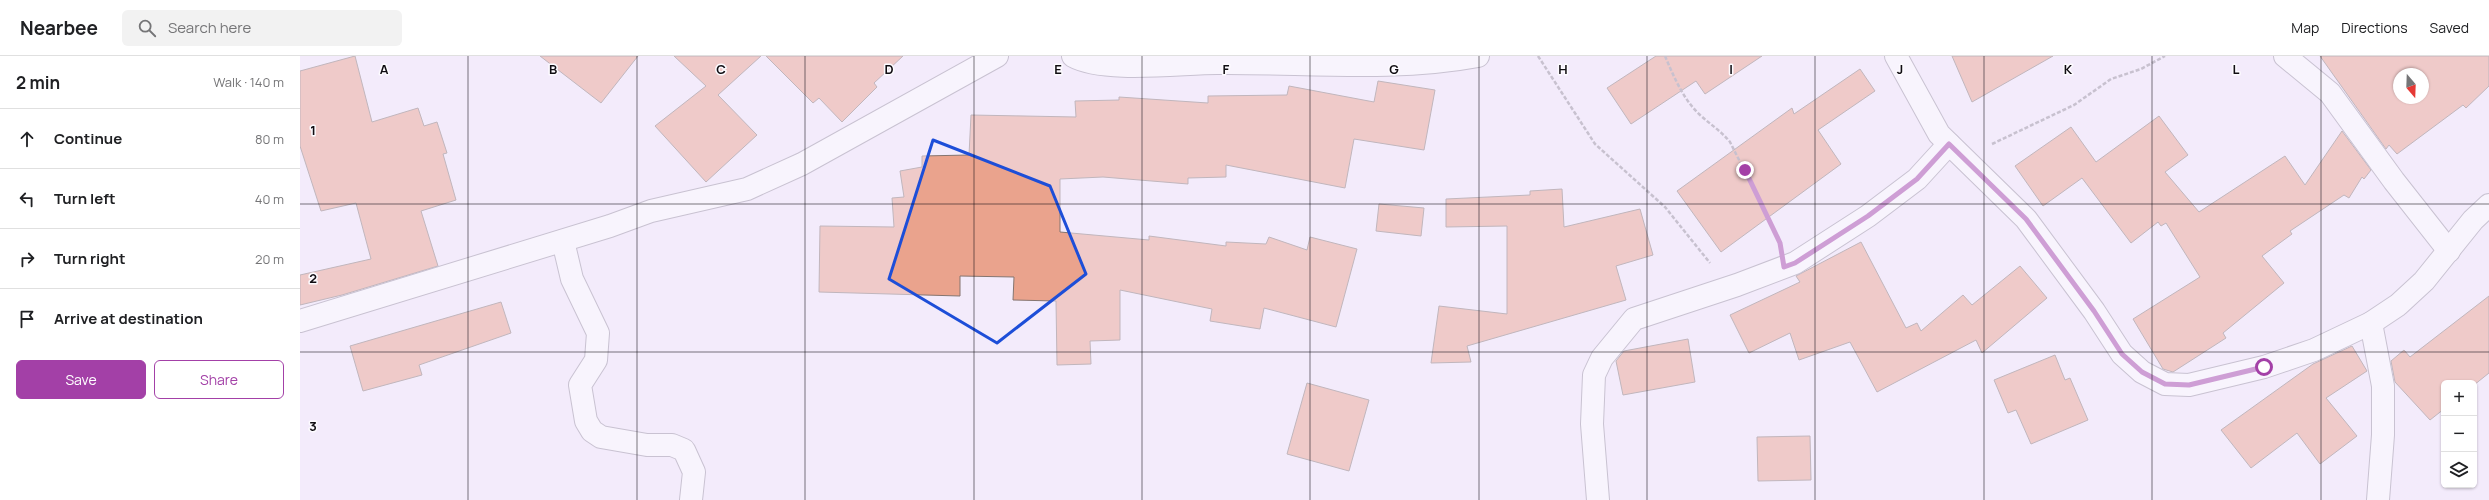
<!DOCTYPE html>
<html lang="en">
<head>
<meta charset="utf-8">
<style>
	body { margin:0; font-family:Manrope,sans-serif; background:#f2f2f2; color:#202124 }
	.controls { position:absolute; right:12px; bottom:12px; display:grid; overflow:hidden; border-radius:6px; box-shadow:0 1px 3px #0004 }
	.controls button { width:36px; height:36px; display:grid; place-items:center; padding:0; border:0; border-bottom:1px solid #e0e0e0; background:#fff; color:#202124; font:20px sans-serif }
	.compass { position:absolute; left:2093px; top:12px; width:36px; height:36px; border-radius:50%; background:#fff; box-shadow:0 1px 3px #0004; rotate:161deg }
	.stop { position:absolute; width:12px; height:12px; margin:-9px; border:3px solid #a340a7; border-radius:50%; background:#fff }
	.stop.end { background:#a340a7; border-color:#fff; box-shadow:0 1px 4px #0008 }
	.list { margin:0; padding:0; list-style:none }
	h2 { display:flex; justify-content:space-between; align-items:center; height:52px; margin:0; padding:0 16px; font-size:17px }
	h2 small { font-size:13px; font-weight:400; color:#757577 }
	.list li { display:grid; grid-template-columns:26px 1fr auto; gap:12px; align-items:center; box-sizing:border-box; height:60px; padding:0 16px; border-top:1px solid #e0e0e0 }
	.list b { display:block; font-size:15px; white-space:nowrap }
	.list em { font-size:13px; font-style:normal; color:#757577 }
	.actions { display:flex; gap:8px; padding:12px 16px }
	.actions a { flex:1; padding:9px 0; border:1px solid #a340a7; border-radius:6px; text-align:center; font-size:14px; color:#a340a7 }
	.actions .main { background:#a340a7; color:#fff }
	.icon { flex:none; width:22px; height:22px; fill:none; stroke:currentColor; stroke-width:2; stroke-linecap:round; stroke-linejoin:round }
	.map { position:relative; flex:none; width:2189px; height:444px; overflow:hidden }
	header { display:flex; align-items:center; gap:24px; box-sizing:border-box; height:56px; padding:0 20px; background:#fff; border-bottom:1px solid #e0e0e0 }
	header strong { font-size:19px }
	nav { display:flex; gap:22px; margin-inline-start:auto; font-size:14px }
	.search { width:280px; height:36px; background:#f2f2f2; display:flex; align-items:center; gap:10px; box-sizing:border-box; padding:0 14px; border-radius:6px; color:#757577; font-size:15px }
	main { display:flex }
	aside { flex:1; background:#fff }
	.map>svg:first-child { display:block }
	.building { fill:#eaa38d; stroke:#857570; fill-rule:evenodd }
	.lines { fill:none; stroke-linecap:round; stroke-linejoin:round }
	.street-casing { stroke:#97919f; stroke-width:24 }
	.path { stroke:#948f9a; stroke-width:2.5; stroke-dasharray:4 2; stroke-linecap:butt }
	.street { stroke:#fff; stroke-width:22 }
	.route { stroke:#a340a7; stroke-width:5 }
	.marked { fill:none; stroke:#1d4ed8; stroke-width:3; stroke-linejoin:round }
	.grid { fill:none; stroke:#100d12; stroke-width:1; stroke-opacity:0.55 }
	.grid-label { font-size:13px; text-anchor:middle; font-weight:bold; fill:#100d12; stroke:#fdfbff; stroke-width:3; stroke-linejoin:round; paint-order:stroke }
</style>
</head>
<body>
<header>
<strong>Nearbee</strong>
<div class="search"><svg class="icon" aria-label="search" viewBox="0 0 24 24"><circle cx="10" cy="10" r="6"/><path d="M15 15l6 6"/></svg>Search here</div>
<nav><a>Map</a><a>Directions</a><a>Saved</a></nav>
</header>
<main>
<aside>
<h2>2 min<small>Walk · 140 m</small></h2>
<ul class="list">
<li><svg class="icon" aria-label="ahead" viewBox="0 0 24 24"><path d="M12 20V5M6 11l6-6 6 6"/></svg><div><b>Continue</b></div><em>80 m</em></li>
<li><svg class="icon" aria-label="left" viewBox="0 0 24 24"><path d="M17 20v-9H6M10 6l-5 5 5 5"/></svg><div><b>Turn left</b></div><em>40 m</em></li>
<li><svg class="icon" aria-label="right" viewBox="0 0 24 24"><path d="M7 20v-9h11M14 6l5 5-5 5"/></svg><div><b>Turn right</b></div><em>20 m</em></li>
<li><svg class="icon" aria-label="arrive" viewBox="0 0 24 24"><path d="M6 21V4h12l-3 4 3 4H6"/></svg><div><b>Arrive at destination</b></div></li>
</ul>
<div class="actions"><a class="main">Save</a><a>Share</a></div>
</aside>
<div class="map">
<svg width="2189" height="444" viewBox="0 0 2189 444">
	<rect width="100%" height="100%" fill="#f3ebfb"/>
	<g class="building">
		<polygon points="55,0 72,66 118,52 124,70 137,66 147,97 143,98 156,144 121,155 138,210 42,239 0,249 0,219 71,203 56,147 21,155 0,90 0,15"/>
		<polygon points="240,0 338,0 301,47"/>
		<polygon points="374,0 461,0 418,39 457,79 406,126 355,70 406,30"/>
		<polygon points="466,0 603,0 574,27 577,31 542,66 519,42 513,47"/>
		<polygon points="1356,0 1462,0 1405,38 1396,25 1331,68 1307,32"/>
		<polygon points="1652,0 1753,0 1672,46"/>
		<path d="M2020,0h169v30l-23,22 -3,-3 -66,49 -8,-9 -3,4zM2099,18h24v24h-24z"/>
		<polygon points="1560,13 1575,35 1518,74 1541,108 1421,196 1377,135 1492,52 1494,58"/>
		<polygon points="1078,25 1135,34 1124,94 1054,83 1045,132 926,109 926,121 888,122 888,128 803,121 760,123 760,176 849,184 849,180 926,190 926,186 966,188 969,181 1007,194 1010,181 1057,193 1036,271 964,252 960,273 910,265 912,253 820,234 820,284 790,285 791,308 757,309 756,245 713,244 714,221 660,220 660,240 519,236 520,170 594,171 592,142 604,141 600,115 622,111 622,100 669,99 671,59 776,61 775,45 819,44 819,41 908,47 908,40 987,39 989,30 1074,46"/>
		<polygon points="1859,60 1888,99 1865,116 1899,156 1985,100 2005,129 2042,75 2071,114 2064,123 2062,121 2049,142 2044,139 1990,175 1992,178 1962,200 1984,227 1923,277 1926,282 1873,316 1863,313 1833,263 1900,221 1866,167 1861,170 1858,166 1831,187 1782,122 1743,150 1715,110 1771,71 1796,106"/>
		<polygon points="1262,133 1264,171 1340,153 1353,199 1316,210 1326,244 1167,290 1171,306 1131,307 1139,250 1207,258 1207,170 1146,171 1146,143 1230,139 1230,135"/>
		<polygon points="1079,148 1124,152 1121,180 1076,175"/>
		<polygon points="1561,186 1606,272 1617,267 1621,275 1663,239 1672,249 1720,210 1747,242 1682,297 1676,284 1577,336 1550,286 1499,304 1490,277 1449,297 1430,259 1500,226 1496,220"/>
		<polygon points="2189,240 2189,317 2174,329 2174,327 2144,327 2144,353 2130,364 2095,326 2091,305 2104,294 2110,301"/>
		<polygon points="201,246 211,277 119,309 122,319 63,335 50,290"/>
		<polygon points="1388,283 1395,326 1323,339 1316,305 1324,295"/>
		<polygon points="2052,290 2067,315 2026,342 2057,380 2020,408 1997,377 1951,412 1921,374 2013,308"/>
		<polygon points="1755,299 1765,324 1770,322 1788,364 1731,388 1716,354 1708,357 1694,324"/>
		<polygon points="1007,327 1069,344 1049,415 987,398"/>
		<polygon points="1510,380 1511,424 1458,425 1457,381"/>
	</g>
	<g class="lines">
		<defs>
			<g id="street">
				<path d="M773,0c31,17 107,7 144,7 87,-1 176,9 261,-7"/>
				<polyline points="1596,0 1639,78 1726,163 1794,255 1822,298 1842,316 1865,328 1889,329 1964,311 2014,294 2071,267 2098,249 2124,225 2173,164 2189,149"/>
				<polyline points="1985,0 2030,37 2094,125 2149,195"/>
				<polyline points="263,185 272,223 298,277 296,304 280,329 286,365 292,375 301,381 347,389 372,389 384,394 394,416 391,444"/>
				<polyline points="0,265 310,170 351,155 447,133 502,108 697,0"/>
				<polyline points="2071,267 2083,330 2083,379 2078,444"/>
				<polyline points="1298,444 1292,368 1294,319 1302,302 1334,263 1437,229 1495,207 1568,160 1617,123 1649,88"/>
			</g>
		</defs>
		<use href="#street" class="street-casing"/>
		<g class="path">
			<polyline points="1238,0 1295,88 1365,151 1410,207"/>
			<path d="M1365,0c9,21 18,43 35,59 11,10 21,16 30,27l49,97"/>
			<polyline points="1692,88 1774,49 1811,23 1841,13 1865,0"/>
		</g>
		<use href="#street" class="street"/>
	</g>
	<g class="lines">
		<polyline class="route" points="1445,114 1480,187 1484,211 1495,207 1568,160 1617,123 1649,88 1726,163 1794,255 1822,298 1842,316 1865,328 1889,329 1964,311"/>
	</g>
	<path d="M0 0H2189V444H0ZM633,84l117,46 36,88 -89,69 -108,-64z" fill="#f3ebfb" fill-opacity=".55" fill-rule="evenodd"/>
	<path class="marked" d="M633,84l117,46 36,88 -89,69 -108,-64z"/>
	<path class="grid" d="M168,0v444M337,0v444M505,0v444M674,0v444M842,0v444M1010,0v444M1179,0v444M1347,0v444M1515,0v444M1684,0v444M1852,0v444M2021,0v444M0,148h2189M0,296h2189"/>
	<g class="grid-label">
		<text x="84" y="18">A</text>
		<text x="253" y="18">B</text>
		<text x="421" y="18">C</text>
		<text x="589" y="18">D</text>
		<text x="758" y="18">E</text>
		<text x="926" y="18">F</text>
		<text x="1094" y="18">G</text>
		<text x="1263" y="18">H</text>
		<text x="1431" y="18">I</text>
		<text x="1600" y="18">J</text>
		<text x="1768" y="18">K</text>
		<text x="1936" y="18">L</text>
		<text x="13" y="79">1</text>
		<text x="13" y="227">2</text>
		<text x="13" y="375">3</text>
	</g>
</svg>
<div class="controls">
<button>+</button>
<button>−</button>
<button><svg class="icon" aria-label="layers" viewBox="0 0 24 24"><path d="M12 4l9 5-9 5-9-5zM3 14l9 5 9-5"/></svg></button>
</div>
<svg class="compass" viewBox="-18 -18 36 36"><path d="M0-13l5 13h-10z" fill="#e53935"/><path d="M0 13l5-13h-10z" fill="#757577"/></svg>
<div class="stop" style="left:1964px;top:311px"></div>
<div class="stop end" style="left:1445px;top:114px"></div>
</div>
</main>
</body>
</html>
